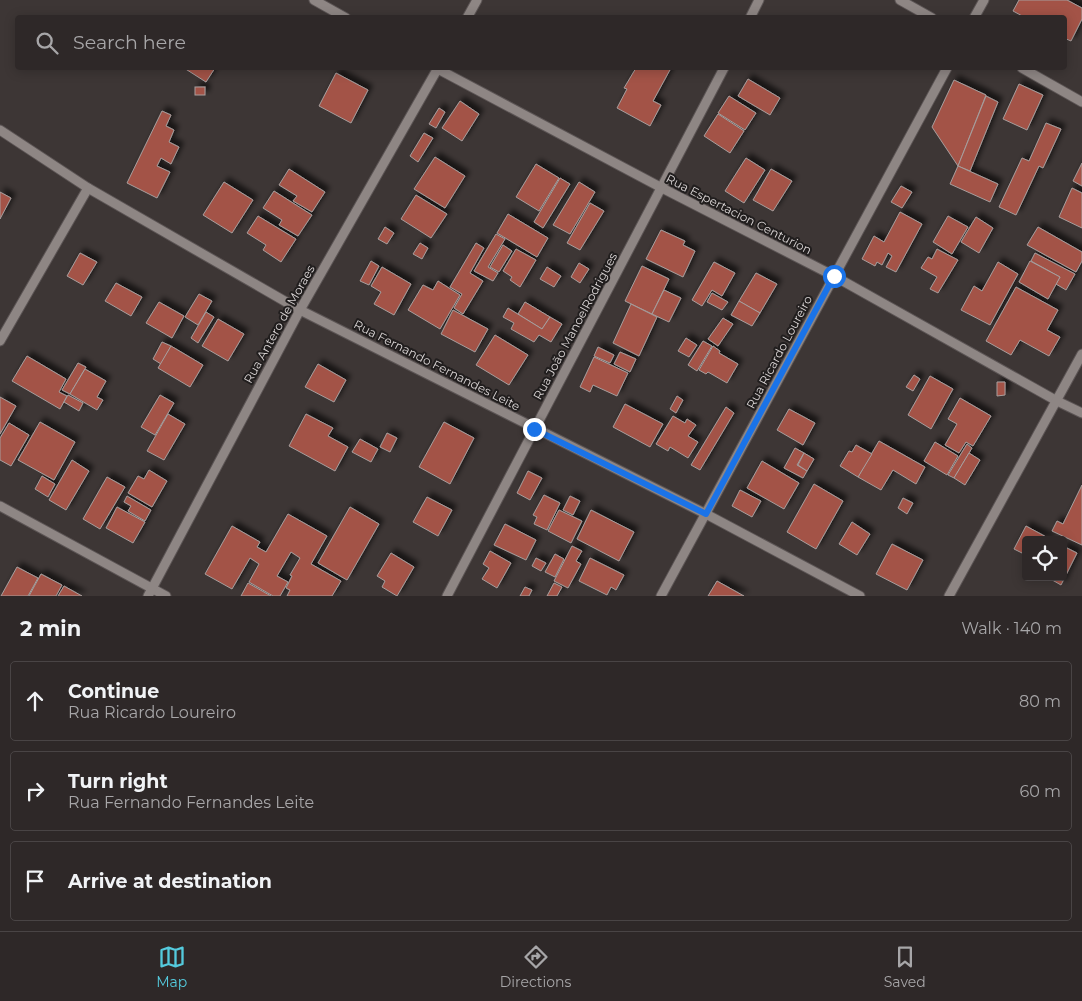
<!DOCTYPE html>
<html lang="en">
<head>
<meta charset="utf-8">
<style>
	body { margin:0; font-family:Montserrat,sans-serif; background:#3a3434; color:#f1f3f6 }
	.controls { position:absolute; right:15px; bottom:15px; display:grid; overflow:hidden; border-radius:5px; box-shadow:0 2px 12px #0003 }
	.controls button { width:45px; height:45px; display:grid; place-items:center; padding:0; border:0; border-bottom:1px solid #494445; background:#2e2828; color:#f1f3f6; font:25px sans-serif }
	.stop { position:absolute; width:15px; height:15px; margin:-11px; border:4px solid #1a73e8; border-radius:50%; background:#fff }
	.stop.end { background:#1a73e8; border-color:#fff; box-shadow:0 1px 5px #0008 }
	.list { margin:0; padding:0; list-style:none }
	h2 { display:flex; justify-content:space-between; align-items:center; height:65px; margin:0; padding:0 20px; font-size:21px }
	h2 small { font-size:16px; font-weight:400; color:#a7a6a8 }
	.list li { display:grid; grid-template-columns:32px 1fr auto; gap:15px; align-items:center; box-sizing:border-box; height:80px; margin:0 10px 10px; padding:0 10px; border:1px solid #494445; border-radius:5px }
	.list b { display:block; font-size:19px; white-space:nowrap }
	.list p { margin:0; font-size:16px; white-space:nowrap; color:#a7a6a8 }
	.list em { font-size:16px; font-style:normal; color:#a7a6a8 }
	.icon { flex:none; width:28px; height:28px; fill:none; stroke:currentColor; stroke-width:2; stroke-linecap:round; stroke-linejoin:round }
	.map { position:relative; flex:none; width:1082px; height:596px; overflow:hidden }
	.search { position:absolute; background:#2e2828; box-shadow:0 2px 12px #0003; left:15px; right:15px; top:15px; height:55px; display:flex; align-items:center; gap:12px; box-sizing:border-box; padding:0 18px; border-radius:5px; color:#a7a6a8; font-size:19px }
	.sheet { height:335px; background:#2e2828 }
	nav { display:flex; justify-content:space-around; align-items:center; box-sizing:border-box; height:70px; border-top:1px solid #494445; background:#2e2828; font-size:14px; color:#a7a6a8 }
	nav a { display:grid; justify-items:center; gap:2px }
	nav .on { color:#54cadd }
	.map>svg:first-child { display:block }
	.building { fill:#a35347; stroke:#a79e9d; filter:url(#shadow) }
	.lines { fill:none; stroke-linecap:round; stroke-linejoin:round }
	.minor-casing { stroke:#5b5454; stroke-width:11 }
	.minor { stroke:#8e8684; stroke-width:9 }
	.route { stroke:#1a73e8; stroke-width:6 }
	.labels { text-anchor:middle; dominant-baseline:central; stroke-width:4; stroke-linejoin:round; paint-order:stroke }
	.street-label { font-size:12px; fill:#dad5d5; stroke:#211e1e }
</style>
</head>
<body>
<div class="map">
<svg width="1082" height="596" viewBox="0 0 1082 596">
	<defs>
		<filter id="shadow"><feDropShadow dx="4.5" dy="-4.5" stdDeviation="2.5" flood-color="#0009"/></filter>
	</defs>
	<rect width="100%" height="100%" fill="#3d3635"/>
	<g class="building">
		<polygon points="1019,0 1067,0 1082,8 1082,19 1071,41 1064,38 1064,18 1026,18 1013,11"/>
		<polygon points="184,68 215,68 206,82"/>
		<polygon points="636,68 671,68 653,101 661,105 650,126 617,108 627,89 624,88"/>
		<polygon points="336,73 368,90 351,123 319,106"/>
		<polygon points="748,79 780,98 770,115 738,96"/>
		<polygon points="954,80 986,95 958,166 932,127"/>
		<polygon points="1019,84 1043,95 1027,130 1003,119"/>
		<rect x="195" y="87" width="10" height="8"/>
		<polygon points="729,96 756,113 745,130 718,113"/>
		<polygon points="986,96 998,102 970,171 958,166"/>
		<polygon points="460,101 479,114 462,141 442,128"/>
		<polygon points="439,108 445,112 436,128 429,124"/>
		<polygon points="162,111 171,115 166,126 174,130 169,142 179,147 171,164 161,158 157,166 170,172 157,198 127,183"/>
		<polygon points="718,114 744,131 730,153 704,136"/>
		<polygon points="1046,123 1061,129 1043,168 1039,166 1016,215 999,207 1022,158 1029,161"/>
		<polygon points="424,133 433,138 418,162 410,156"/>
		<polygon points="435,157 465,176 445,208 414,189"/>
		<polygon points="746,158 765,170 744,203 725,191"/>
		<polygon points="1082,163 1082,186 1073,181"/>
		<polygon points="536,164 559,178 539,211 516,197"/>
		<polygon points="958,166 998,184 990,202 950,184"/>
		<polygon points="289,169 325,192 312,212 293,201 297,196 279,185"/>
		<polygon points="771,169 792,181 773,211 753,200"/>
		<polygon points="560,178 570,184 543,228 534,222"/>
		<polygon points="224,182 253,200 232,233 203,215"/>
		<polygon points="579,182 595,192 570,234 553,225"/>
		<polygon points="901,186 912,192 902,208 891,202"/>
		<polygon points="1072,188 1082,193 1082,228 1059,217"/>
		<polygon points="274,191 312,215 298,236 279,225 282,220 263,208"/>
		<polygon points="0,192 11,198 0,219"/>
		<polygon points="416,195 447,214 431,238 401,219"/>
		<polygon points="590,203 604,211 580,250 567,243"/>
		<polygon points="900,212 922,224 896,272 886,267 892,256 888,253 882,265 877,262 875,266 862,259 874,236 884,242"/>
		<polygon points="508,214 548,238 537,257 497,233"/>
		<polygon points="258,216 296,239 281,262 263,250 266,245 247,233"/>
		<polygon points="948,216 968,227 952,254 933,242"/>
		<polygon points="976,217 993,228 979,253 961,242"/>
		<polygon points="385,227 394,233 387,244 378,239"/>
		<polygon points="1038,227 1082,252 1082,261 1076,272 1027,245"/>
		<polygon points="661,230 685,241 683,245 695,251 683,277 646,259"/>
		<polygon points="496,234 505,239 488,267 498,273 493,281 474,271"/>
		<polygon points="420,243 428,248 422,259 413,254"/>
		<polygon points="476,243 484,248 470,273 483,281 463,314 454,308 462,294 450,287"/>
		<polygon points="503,245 512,251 499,272 490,267"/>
		<polygon points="516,249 536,260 520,287 510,280 512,277 503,271"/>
		<polygon points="937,249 958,260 938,293 930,289 937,277 921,268 928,257 932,259"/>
		<polygon points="80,253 97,262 83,285 67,276"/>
		<polygon points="1035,253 1075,274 1066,290 1056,284 1060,277 1031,261"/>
		<polygon points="371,261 379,266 369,285 360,281"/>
		<polygon points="1030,261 1060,277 1048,299 1019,282"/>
		<polygon points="714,262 735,273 722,296 712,290 702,306 692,300"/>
		<polygon points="998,262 1018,274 990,325 961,310 974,286 982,291"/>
		<polygon points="579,263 589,269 580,283 571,277"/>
		<polygon points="642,266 669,279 652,314 625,301"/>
		<polygon points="382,267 411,284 394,315 374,304 381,292 371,286"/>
		<polygon points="547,267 561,276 554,287 540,279"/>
		<polygon points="756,273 777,284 760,313 739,301"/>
		<polygon points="438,281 460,295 440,329 408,310 423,285 433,290"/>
		<polygon points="116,283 142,297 131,316 105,301"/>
		<polygon points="1016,287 1058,310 1047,330 1060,337 1049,356 1020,340 1011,355 986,341"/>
		<polygon points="664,290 681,298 669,322 652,314"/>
		<polygon points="712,293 728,302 722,310 707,302"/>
		<polygon points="199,294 212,301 198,325 185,317"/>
		<polygon points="739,301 760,313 752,326 731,315"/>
		<polygon points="159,302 184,316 172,338 146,323"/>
		<polygon points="525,302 550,317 542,329 518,314"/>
		<polygon points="631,304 657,317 639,356 613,343"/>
		<polygon points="508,308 542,329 550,317 562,324 551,342 539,335 534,342 511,329 514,323 503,317"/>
		<polygon points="453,310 488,329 475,352 441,334"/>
		<polygon points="206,312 214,317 198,343 191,338"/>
		<polygon points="723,318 733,324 718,346 708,339"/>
		<polygon points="218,319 244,334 228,361 202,346"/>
		<polygon points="495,335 528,355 509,385 476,365"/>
		<polygon points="686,338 697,345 689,357 678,351"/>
		<polygon points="703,341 712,346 697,371 688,365"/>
		<polygon points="162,342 171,346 161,364 153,359"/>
		<polygon points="171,346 203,365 190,387 158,368"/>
		<polygon points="713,346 720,351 719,353 738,364 727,383 708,372 706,374 699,370"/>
		<polygon points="598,347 614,355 610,363 594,356"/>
		<polygon points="620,352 636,359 630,372 614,364"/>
		<polygon points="27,356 66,379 59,392 67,396 60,409 12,381"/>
		<polygon points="594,357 628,373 617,396 593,385 590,392 580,387"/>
		<polygon points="78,363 86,367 70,394 62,390"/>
		<polygon points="318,364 346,380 334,402 305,387"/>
		<polygon points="85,369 106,381 97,397 103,400 97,410 70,394"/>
		<polygon points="914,375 920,379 913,391 906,387"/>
		<polygon points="930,376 953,389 931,429 908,415"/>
		<polygon points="997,382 1005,382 1005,395 997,396"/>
		<polygon points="68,395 83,403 79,411 64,402"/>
		<polygon points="160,395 174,403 155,435 141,427"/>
		<polygon points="677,396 683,400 676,413 670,409"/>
		<polygon points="0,397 16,406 0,434"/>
		<polygon points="960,398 991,416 973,446 966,442 959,453 945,445 957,424 948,419"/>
		<polygon points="625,404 663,424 650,447 613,427"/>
		<polygon points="726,407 734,413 700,470 691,465"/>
		<polygon points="789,409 815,423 803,445 777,430"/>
		<polygon points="168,414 185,424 164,460 147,451"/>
		<polygon points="306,414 333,428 328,436 348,447 335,471 289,446"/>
		<polygon points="673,416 685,423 687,419 696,425 688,436 698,442 688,458 670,447 668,451 656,444"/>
		<polygon points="40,422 75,442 54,480 18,460"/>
		<polygon points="444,422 474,438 450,484 419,467"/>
		<polygon points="9,423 29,435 11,466 0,460 0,438"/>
		<polygon points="387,433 397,438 390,452 380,447"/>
		<polygon points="360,439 378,449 371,462 352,452"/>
		<polygon points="879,441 925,467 916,484 893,470 881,490 858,477"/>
		<polygon points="935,442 958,456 947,475 924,461"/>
		<polygon points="967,444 972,448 954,478 948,475"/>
		<polygon points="856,445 872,454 858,477 840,466 849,451 852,452"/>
		<polygon points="795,448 804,453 797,465 807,471 803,478 784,468"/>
		<polygon points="804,453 814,459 807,471 798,465"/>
		<polygon points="969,453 980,460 965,485 954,478"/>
		<polygon points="72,460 89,471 66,510 49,500"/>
		<polygon points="762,461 799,483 784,509 747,488"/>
		<polygon points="149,470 167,481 152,507 128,493 138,476 144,479"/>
		<polygon points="528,471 542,478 530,500 517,493"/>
		<polygon points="42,476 55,484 48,497 35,489"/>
		<polygon points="107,477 125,487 100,529 83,519"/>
		<polygon points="814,484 843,501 816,549 787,532"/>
		<polygon points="1082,485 1082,545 1052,531 1057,521 1063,524"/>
		<polygon points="740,490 761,501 752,517 732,506"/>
		<polygon points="544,495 560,503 547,530 534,524 537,517 533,515"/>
		<polygon points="127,496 151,510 145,521 128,511 131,506 124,502"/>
		<polygon points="570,496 580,501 573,515 563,510"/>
		<polygon points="427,497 452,510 438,536 413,522"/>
		<polygon points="903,498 913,503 907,514 898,508"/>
		<polygon points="117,507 145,522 133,543 106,528"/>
		<polygon points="350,507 379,524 347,580 318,563"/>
		<polygon points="559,510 582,521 571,543 548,531"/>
		<polygon points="591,510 634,532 619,561 577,539"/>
		<polygon points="288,514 327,536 311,564 341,581 332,596 287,596 290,590 286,588 292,576 290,575 300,558 291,552 277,576 288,582 280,596 273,596 249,582 259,564 250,558 232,589 205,574 232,526 260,542 257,547 266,552"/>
		<polygon points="852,522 870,534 857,555 839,544"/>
		<polygon points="505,524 536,540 526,560 494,545"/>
		<polygon points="1026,526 1052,540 1026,540 1026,555 1014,549"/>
		<polygon points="892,544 923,560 907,590 876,574"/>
		<polygon points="572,546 582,551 576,561 581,564 568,588 554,581"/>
		<polygon points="1063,546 1077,553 1061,585 1047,577 1063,577"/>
		<polygon points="490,551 511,563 497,588 482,579 489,568 483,564"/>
		<polygon points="391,553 414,567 397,596 382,587 385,581 377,576"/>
		<polygon points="555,554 564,559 555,577 545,572"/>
		<polygon points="536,558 546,563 541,571 532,566"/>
		<polygon points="590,558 624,575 616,590 611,587 607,595 579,581"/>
		<polygon points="17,567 38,578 28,596 1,596"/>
		<polygon points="41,574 62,585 56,596 29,596"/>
		<polygon points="717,581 744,596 708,596"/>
		<polygon points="248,583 271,596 241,596"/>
		<polygon points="554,583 562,587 557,596 547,596"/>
		<polygon points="64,586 82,596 58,596"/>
		<polygon points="525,587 532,590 529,596 520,596"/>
	</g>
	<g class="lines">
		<defs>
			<g id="minor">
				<polyline points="314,0 346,18"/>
				<polyline points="900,0 932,18"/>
				<polyline points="467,18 477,0"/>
				<polyline points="750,18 759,0"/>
				<polyline points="974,18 984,0"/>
				<polyline points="436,68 662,188 834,276 1057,401 1082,413"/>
				<polyline points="1022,68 1082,102"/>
				<polyline points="0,130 88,188 300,310 706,514 860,596"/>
				<polyline points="0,341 88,188"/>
				<polyline points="0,506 166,596"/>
				<polyline points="148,596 300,310 438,68"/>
				<polyline points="447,596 724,68"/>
				<polyline points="661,596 947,68"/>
				<polyline points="949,596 1082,354"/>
			</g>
		</defs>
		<use href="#minor" class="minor-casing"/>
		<use href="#minor" class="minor"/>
	</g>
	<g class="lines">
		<polyline class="route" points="534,429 706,514 834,276"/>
	</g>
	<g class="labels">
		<g class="street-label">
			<text transform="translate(739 214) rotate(27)">Rua Espertacion Centurion</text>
			<text transform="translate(279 324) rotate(-61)">Rua Antero de Moraes</text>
			<text transform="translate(575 326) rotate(-62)">Rua João ManoelRodrigues</text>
			<text transform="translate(779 352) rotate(-62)">Rua Ricardo Loureiro</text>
			<text transform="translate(437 365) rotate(27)">Rua Fernando Fernandes Leite</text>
		</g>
	</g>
</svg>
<div class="controls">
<button><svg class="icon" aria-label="locate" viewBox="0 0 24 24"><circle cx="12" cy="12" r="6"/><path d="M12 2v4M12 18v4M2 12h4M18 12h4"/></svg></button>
</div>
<div class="stop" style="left:834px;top:276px"></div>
<div class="stop end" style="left:534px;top:429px"></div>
<div class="search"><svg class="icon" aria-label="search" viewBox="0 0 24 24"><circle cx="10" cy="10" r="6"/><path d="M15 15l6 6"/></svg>Search here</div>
</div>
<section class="sheet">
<h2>2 min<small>Walk · 140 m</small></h2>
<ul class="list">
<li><svg class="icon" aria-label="ahead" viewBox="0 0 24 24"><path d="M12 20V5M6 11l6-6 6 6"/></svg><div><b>Continue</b><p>Rua Ricardo Loureiro</p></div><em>80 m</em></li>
<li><svg class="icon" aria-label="right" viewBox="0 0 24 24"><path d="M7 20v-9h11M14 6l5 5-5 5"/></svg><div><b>Turn right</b><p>Rua Fernando Fernandes Leite</p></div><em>60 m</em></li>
<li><svg class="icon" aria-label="arrive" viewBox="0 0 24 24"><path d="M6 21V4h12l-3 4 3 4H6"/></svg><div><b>Arrive at destination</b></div></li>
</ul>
</section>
<nav>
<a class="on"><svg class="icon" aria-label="map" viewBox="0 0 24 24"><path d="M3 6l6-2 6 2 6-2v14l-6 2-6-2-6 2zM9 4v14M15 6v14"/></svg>Map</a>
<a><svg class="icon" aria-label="directions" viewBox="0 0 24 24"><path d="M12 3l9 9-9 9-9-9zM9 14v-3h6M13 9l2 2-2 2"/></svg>Directions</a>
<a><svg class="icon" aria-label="saved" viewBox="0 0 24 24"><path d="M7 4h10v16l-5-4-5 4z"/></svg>Saved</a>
</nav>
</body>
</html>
